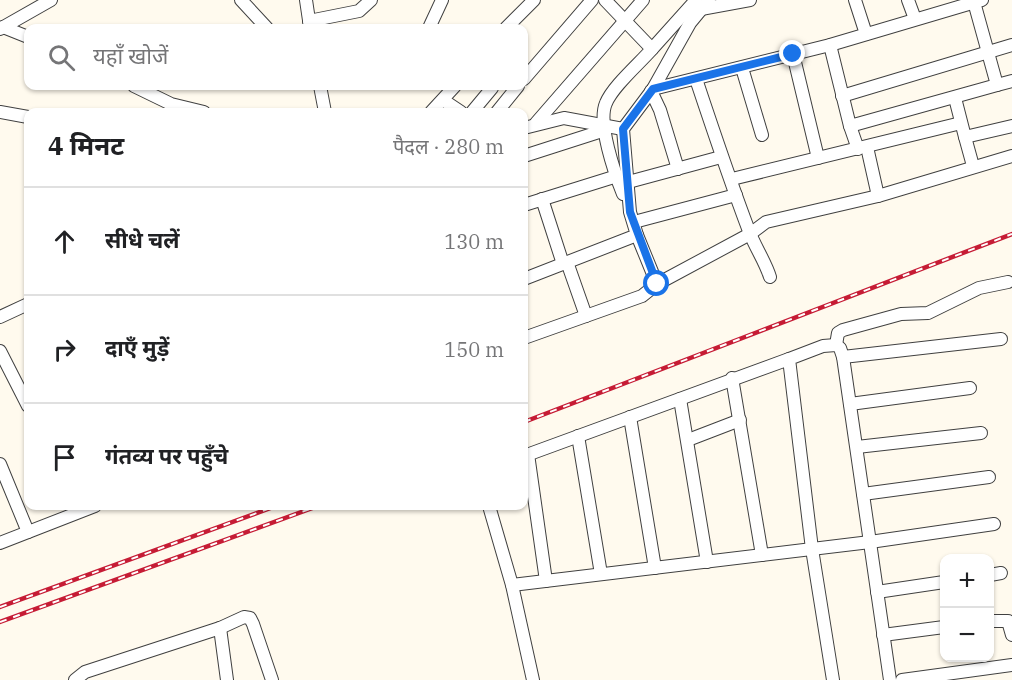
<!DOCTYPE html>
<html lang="hi">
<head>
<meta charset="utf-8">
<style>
	body { margin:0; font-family:"IBM Plex Serif","Noto Sans Devanagari",serif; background:#f6f6f6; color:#202124 }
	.controls { position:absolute; right:18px; bottom:18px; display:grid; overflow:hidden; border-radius:12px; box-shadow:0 2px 4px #0004 }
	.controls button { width:54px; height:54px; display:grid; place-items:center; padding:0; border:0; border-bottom:2px solid #e0e0e0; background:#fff; color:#202124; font:30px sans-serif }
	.stop { position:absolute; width:18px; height:18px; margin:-14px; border:4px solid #1a73e8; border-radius:50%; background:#fff }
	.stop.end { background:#1a73e8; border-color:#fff; box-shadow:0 2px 6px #0008 }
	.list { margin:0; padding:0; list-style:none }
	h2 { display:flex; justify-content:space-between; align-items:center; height:78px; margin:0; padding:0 24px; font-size:26px }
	h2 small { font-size:20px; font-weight:400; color:#757577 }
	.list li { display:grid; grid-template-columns:39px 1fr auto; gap:18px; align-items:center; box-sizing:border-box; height:108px; padding:0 24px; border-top:2px solid #e0e0e0 }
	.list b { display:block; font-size:22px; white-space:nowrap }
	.list em { font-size:20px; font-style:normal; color:#757577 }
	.icon { flex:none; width:33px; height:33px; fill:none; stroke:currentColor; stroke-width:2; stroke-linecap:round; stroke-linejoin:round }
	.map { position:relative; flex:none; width:1012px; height:680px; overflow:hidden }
	.search { position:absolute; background:#fff; box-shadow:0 2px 4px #0004; left:24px; top:24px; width:504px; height:66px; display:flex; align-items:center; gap:15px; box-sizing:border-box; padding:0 21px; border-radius:12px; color:#757577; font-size:22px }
	.panel { position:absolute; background:#fff; box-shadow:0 2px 4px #0004; left:24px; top:108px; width:504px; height:402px; border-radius:12px }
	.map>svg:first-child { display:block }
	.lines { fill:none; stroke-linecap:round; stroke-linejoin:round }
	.minor-casing { stroke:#404040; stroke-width:14 }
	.minor { stroke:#fff; stroke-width:12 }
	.rail-casing { stroke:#c61c35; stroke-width:4.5 }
	.rail { stroke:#fff; stroke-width:2; stroke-dasharray:7; stroke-linecap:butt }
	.route { stroke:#1a73e8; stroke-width:8 }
</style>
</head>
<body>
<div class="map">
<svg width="1012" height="680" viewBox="0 0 1012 680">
	<rect width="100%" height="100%" fill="#fffaee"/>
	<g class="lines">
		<defs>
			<g id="minor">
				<polyline points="241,0 267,28"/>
				<polyline points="306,0 310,27"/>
				<path d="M605,0l47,49c-13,15 -39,37 -46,54 -9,20 9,71 17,91"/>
				<polyline points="855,0 866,34"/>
				<polyline points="908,0 915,19"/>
				<polyline points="701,9 750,0"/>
				<polyline points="309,21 359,11 371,0"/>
				<polyline points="3,27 28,37"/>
				<polyline points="429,28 442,0"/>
				<polyline points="506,28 534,0"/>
				<polyline points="0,29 51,0"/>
				<polyline points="830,45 850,126 997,85 974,2"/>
				<polyline points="652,49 696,0"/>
				<polyline points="793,54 818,158"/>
				<polyline points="742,68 762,135"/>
				<polyline points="524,79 592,0"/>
				<path d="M696,79c17,51 34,102 53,152 6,16 16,30 21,46"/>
				<polyline points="997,85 1012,81"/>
				<polyline points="134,86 171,104 204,112"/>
				<polyline points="320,86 325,112"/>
				<polyline points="653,89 690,23 709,0"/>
				<polyline points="651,91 660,110 678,169"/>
				<polyline points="842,96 1012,45"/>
				<polyline points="955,98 965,137 1012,126"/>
				<polyline points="443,100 461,112"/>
				<polyline points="0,112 28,117"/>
				<polyline points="431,112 455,86"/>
				<polyline points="472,112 492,88"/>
				<polyline points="497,112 518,86"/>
				<polyline points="536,123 643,0"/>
				<polyline points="850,126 858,149"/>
				<polyline points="524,128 564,118 623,129"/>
				<polyline points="965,137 973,166"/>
				<polyline points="867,147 878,196"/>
				<polyline points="524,156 605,130"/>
				<polyline points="732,179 961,123"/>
				<polyline points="621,184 721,157"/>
				<polyline points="542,199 563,264"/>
				<polyline points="524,205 617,176"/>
				<polyline points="634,222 736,195"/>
				<polyline points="637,235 657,284"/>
				<polyline points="567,262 586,316"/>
				<polyline points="524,279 637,235 630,212 623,129 653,89 830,45 982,0"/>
				<polyline points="0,317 28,304"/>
				<polyline points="524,338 642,296 657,284 750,234 766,222 878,196 1012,156"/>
				<polyline points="836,345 838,333 843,330 901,314 928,313 979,288 1008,282"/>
				<polyline points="0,351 28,406"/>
				<polyline points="843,357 1001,339"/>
				<polyline points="732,378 762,555"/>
				<polyline points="680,399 707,562"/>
				<polyline points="850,404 970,388"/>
				<polyline points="630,417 655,568"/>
				<polyline points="578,436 601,574"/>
				<polyline points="688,440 740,420"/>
				<polyline points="857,447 981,433"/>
				<polyline points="528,454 546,581"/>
				<polyline points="524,456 789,359"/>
				<polyline points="0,464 28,532"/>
				<polyline points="863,494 989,477"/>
				<polyline points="489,506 512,585 533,680"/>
				<polyline points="0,543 95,506"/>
				<polyline points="990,575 1001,573"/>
				<polyline points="512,585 870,542 994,524"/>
				<polyline points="877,592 944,582"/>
				<polyline points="990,621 1008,621 1012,635"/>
				<polyline points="220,628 227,680"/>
				<polyline points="883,635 944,627"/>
				<polyline points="75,680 85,672 220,628 244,617 250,618 253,624 272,680"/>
				<polyline points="833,680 812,549 789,359 823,346 836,345 840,348 843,357 890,680"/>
				<polyline points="902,680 1012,665"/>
			</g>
		</defs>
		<use href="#minor" class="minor-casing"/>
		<use href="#minor" class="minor"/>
		<defs>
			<g id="rail">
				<polyline points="524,422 1012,234"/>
				<polyline points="0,607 276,506"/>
				<polyline points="0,622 318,506"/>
			</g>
		</defs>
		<use href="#rail" class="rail-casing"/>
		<use href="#rail" class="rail"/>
	</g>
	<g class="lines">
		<polyline class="route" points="657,284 630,212 623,129 653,89 793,54"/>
	</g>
</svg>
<div class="controls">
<button>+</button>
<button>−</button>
</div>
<div class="stop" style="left:657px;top:284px"></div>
<div class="stop end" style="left:793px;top:54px"></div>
<div class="search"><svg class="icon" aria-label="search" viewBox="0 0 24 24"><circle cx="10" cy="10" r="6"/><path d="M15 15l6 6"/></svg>यहाँ खोजें</div>
<section class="panel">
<h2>4 मिनट<small>पैदल · 280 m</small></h2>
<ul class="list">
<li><svg class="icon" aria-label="ahead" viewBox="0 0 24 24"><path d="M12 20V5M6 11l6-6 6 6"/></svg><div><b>सीधे चलें</b></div><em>130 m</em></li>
<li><svg class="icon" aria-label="right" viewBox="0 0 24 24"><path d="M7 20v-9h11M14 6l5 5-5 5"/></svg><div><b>दाएँ मुड़ें</b></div><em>150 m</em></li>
<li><svg class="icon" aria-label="arrive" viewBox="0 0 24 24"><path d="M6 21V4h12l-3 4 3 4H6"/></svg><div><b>गंतव्य पर पहुँचे</b></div></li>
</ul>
</section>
</div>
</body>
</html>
